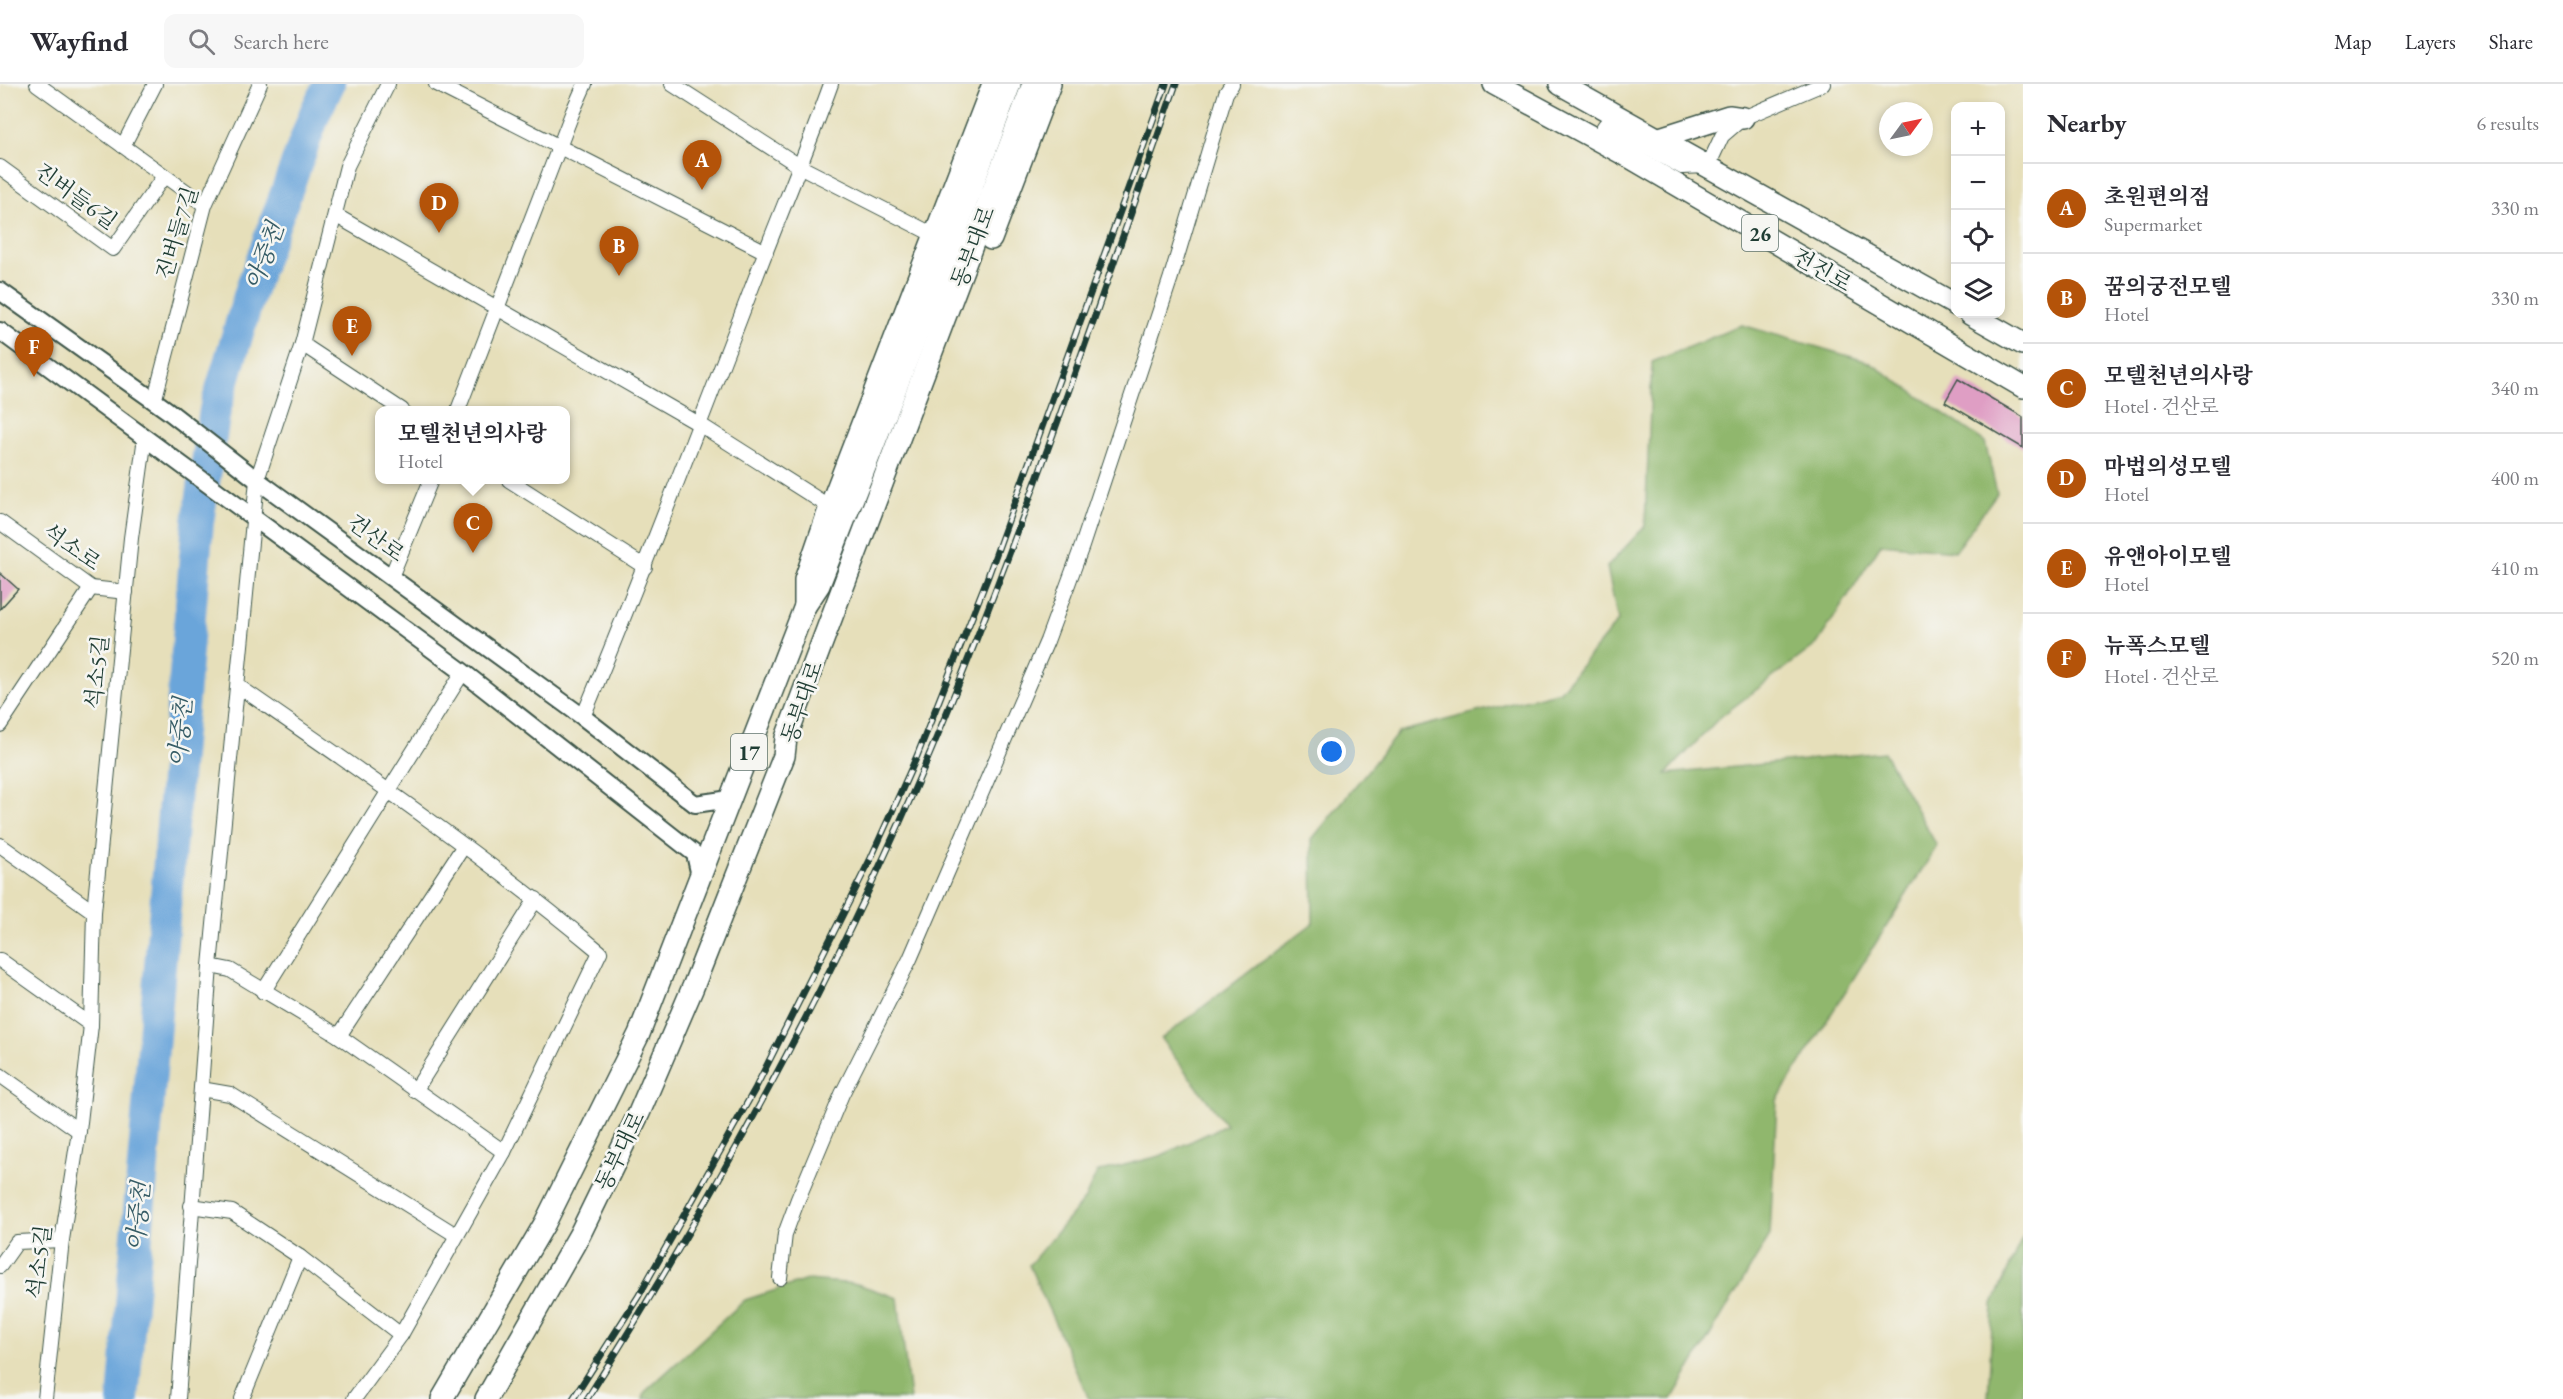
<!DOCTYPE html>
<html lang="en">
<head>
<meta charset="utf-8">
<style>
	body { margin:0; font-family:"EB Garamond","Noto Serif KR",serif; background:#f7f7f7; color:#2b2b33 }
	.controls { position:absolute; right:18px; top:18px; display:grid; overflow:hidden; border-radius:12px; box-shadow:0 3px 9px #0003 }
	.controls button { width:54px; height:54px; display:grid; place-items:center; padding:0; border:0; border-bottom:2px solid #e1e1e2; background:#fff; color:#2b2b33; font:30px sans-serif }
	.compass { position:absolute; left:1879px; top:18px; width:54px; height:54px; border-radius:50%; background:#fff; box-shadow:0 3px 9px #0003; rotate:57deg }
	.you { position:absolute; left:1332px; top:668px; width:21px; height:21px; margin:-15px; border:4px solid #fff; border-radius:50%; background:#1a73e8; box-shadow:0 0 0 9px #1a73e833 }
	.badge { display:grid; place-items:center; width:39px; height:39px; border-radius:50%; background:#b45309; color:#fff; font-size:20px; font-weight:700 }
	.pin { position:absolute; translate:-50% -50px; filter:drop-shadow(0 2px 3px #0008) }
	.pin::after { content:''; position:absolute; top:32px; width:21px; height:18px; background:inherit; clip-path:polygon(0 0,100% 0,50% 100%) }
	.popup { position:absolute; left:375px; top:322px; width:195px; height:78px; box-sizing:border-box; display:grid; place-content:center; border-radius:12px; background:#fff; filter:drop-shadow(0 2px 4px #0005); font-size:20px; white-space:nowrap; color:#7c7c81 }
	.popup b { font-size:22px; color:#2b2b33 }
	.popup::after { content:''; position:absolute; left:50%; top:100%; margin-left:-12px; border:12px solid transparent; border-top-color:#fff }
	.list { margin:0; padding:0; list-style:none }
	h2 { display:flex; justify-content:space-between; align-items:center; height:78px; margin:0; padding:0 24px; font-size:26px }
	h2 small { font-size:20px; font-weight:400; color:#7c7c81 }
	.list li { display:grid; grid-template-columns:39px 1fr auto; gap:18px; align-items:center; box-sizing:border-box; height:90px; padding:0 24px; border-top:2px solid #e1e1e2 }
	.list b { display:block; font-size:22px; white-space:nowrap }
	.list p { margin:0; font-size:20px; white-space:nowrap; color:#7c7c81 }
	.list em { font-size:20px; font-style:normal; color:#7c7c81 }
	.icon { flex:none; width:33px; height:33px; fill:none; stroke:currentColor; stroke-width:2; stroke-linecap:round; stroke-linejoin:round }
	.map { position:relative; flex:none; width:2023px; height:1315px; overflow:hidden }
	header { display:flex; align-items:center; gap:36px; box-sizing:border-box; height:84px; padding:0 30px; background:#fff; border-bottom:2px solid #e1e1e2 }
	header strong { font-size:28px }
	nav { display:flex; gap:33px; margin-inline-start:auto; font-size:21px }
	.search { width:420px; height:54px; background:#f7f7f7; display:flex; align-items:center; gap:15px; box-sizing:border-box; padding:0 21px; border-radius:12px; color:#7c7c81; font-size:22px }
	main { display:flex }
	aside { flex:1; background:#fff }
	.map>svg:first-child { display:block }
	.forest { fill:#90b76d; stroke:#587a50; stroke-width:1.5 }
	.lines { fill:none; stroke-linecap:round; stroke-linejoin:round }
	.river { stroke:#6aa5da; stroke-width:32 }
	.building { fill:#df9ec4 }
	.minor-casing { stroke:#3d5548; stroke-width:16 }
	.tertiary-casing { stroke:#3d5548; stroke-width:20 }
	.primary-casing { stroke:#3d5548; stroke-width:24 }
	.minor { stroke:#fff; stroke-width:14 }
	.tertiary { stroke:#fff; stroke-width:16 }
	.primary { stroke:#fff; stroke-width:21 }
	.rail-casing { stroke:#1f3d34; stroke-width:7 }
	.rail { stroke:#f6f6f2; stroke-width:4.5; stroke-dasharray:14; stroke-linecap:butt }
	.labels { text-anchor:middle; dominant-baseline:central; stroke-width:5; stroke-linejoin:round; paint-order:stroke }
	.shield { fill:#f6f6f2; stroke:#60746d; stroke-width:1.5 }
	.shield-label { font-size:21px; font-weight:bold; fill:#1f3d34 }
	.street-label { font-size:22px; fill:#1f3d34; stroke:#f6f6f2 }
	.water-label { font-size:24px; font-style:italic; fill:#365c66; stroke:#f6f6f2 }
</style>
</head>
<body>
<header>
<strong>Wayfind</strong>
<div class="search"><svg class="icon" aria-label="search" viewBox="0 0 24 24"><circle cx="10" cy="10" r="6"/><path d="M15 15l6 6"/></svg>Search here</div>
<nav><a>Map</a><a>Layers</a><a>Share</a></nav>
</header>
<main>
<div class="map">
<svg width="2023" height="1315" viewBox="0 0 2023 1315">
	<rect width="100%" height="100%" fill="#f6f6f2"/>
	<filter id="ink" filterUnits="userSpaceOnUse"><feTurbulence type="fractalNoise" baseFrequency=".0167" numOctaves="2"/><feDisplacementMap in="SourceGraphic" scale="12" xChannelSelector="R" yChannelSelector="G"/><feConvolveMatrix kernelMatrix="1 2 1 2 8 2 1 2 1" color-interpolation-filters="sRGB"/></filter>
	<filter id="wash" filterUnits="userSpaceOnUse"><feTurbulence type="fractalNoise" baseFrequency=".008" numOctaves="4" result="noise"/><feDisplacementMap in="SourceGraphic" scale="24" xChannelSelector="R" yChannelSelector="G"/><feGaussianBlur stdDeviation="1.35" result="paint"/><feColorMatrix in="noise" values="0 0 0 0 0 0 0 0 0 0 0 0 0 0 0 0 0 1.4 0 .05"/><feComposite in="paint" operator="in"/></filter>
	<g filter="url(#wash)">
		<rect width="100%" height="100%" fill="#e6dfba"/>
		<g class="forest">
			<polygon points="1742,241 1869,278 1985,358 1997,409 1955,467 1881,460 1817,560 1719,634 1666,690 1884,668 1937,762 1777,1016 1770,1151 1672,1315 1089,1315 1029,1181 1085,1115 1097,1088 1160,1072 1226,1041 1161,955 1313,839 1312,755 1399,648 1560,607 1618,537 1607,483 1645,442 1652,278"/>
			<polygon points="2023,1152 2023,1315 1988,1315 1993,1220"/>
			<polygon points="807,1196 857,1200 898,1214 910,1315 643,1315 645,1308 745,1216"/>
		</g>
		<g class="lines">
			<polyline class="river" points="123,1315 198,438 215,326 252,202 315,29 329,0"/>
		</g>
		<g id="blocks">
			<g class="building">
				<polygon points="1958,295 2023,333 2023,364 1945,318"/>
				<polygon points="0,489 18,505 0,525"/>
			</g>
		</g>
	</g>
	<g filter="url(#ink)">
		<use href="#blocks" fill-opacity="0" stroke="#3d5548" stroke-width="1.5"/>
		<g class="lines">
			<defs>
				<g id="minor">
					<polyline points="37,0 205,121"/>
					<polyline points="436,0 766,168"/>
					<polyline points="672,0 801,83 936,152"/>
					<polyline points="1596,55 1605,41 1682,83 1708,82 1722,52 1743,34 1823,0"/>
					<polyline points="123,62 155,0"/>
					<polyline points="0,83 113,165 164,92"/>
					<polyline points="335,131 699,340 830,423"/>
					<polyline points="302,260 402,326"/>
					<polyline points="154,318 205,121 260,0"/>
					<polyline points="458,326 573,27 585,0"/>
					<polyline points="509,396 645,483"/>
					<polyline points="0,438 91,504 126,508"/>
					<polyline points="391,493 431,396"/>
					<path d="M238,602c123,85 247,170 362,266l-96,200 -103,183 -47,64"/>
					<path d="M583,633c60,-144 115,-289 171,-435 25,-66 53,-131 77,-198"/>
					<polyline points="0,641 91,504"/>
					<polyline points="0,761 94,828"/>
					<polyline points="0,876 91,941"/>
					<polyline points="210,882 230,886 339,952 504,1068"/>
					<polyline points="263,908 463,588"/>
					<polyline points="339,952 463,763"/>
					<polyline points="0,991 79,1047"/>
					<polyline points="201,1005 230,1010 456,1151"/>
					<polyline points="415,1007 536,815"/>
					<polyline points="191,1122 232,1128 300,1173 401,1251"/>
					<polyline points="0,1182 17,1158 62,1156"/>
					<polyline points="780,1194 785,1150 798,1115 842,1010 910,875 1047,557 1082,462 1171,193 1226,9 1232,0"/>
					<polyline points="45,1315 62,1156 79,1047 91,941 94,828 131,454 145,353"/>
					<polyline points="178,1315 210,882 257,396 302,260 347,82 388,0"/>
					<polyline points="242,1315 300,1173"/>
				</g>
				<g id="tertiary">
					<polyline points="0,207 167,326 257,396 583,633 695,720 730,715"/>
					<polyline points="0,247 463,588 695,770 700,792"/>
				</g>
				<g id="primary">
					<polyline points="1494,0 1631,74 2023,303"/>
					<polyline points="1560,0 1956,221"/>
					<polyline points="1660,54 1729,32 1743,34"/>
					<polyline points="991,155 1050,0"/>
					<polyline points="1970,230 2023,260"/>
					<polyline points="805,522 805,496 830,423 993,0"/>
					<polyline points="442,1315 545,1139 639,950 805,522 819,501 929,219 1010,0"/>
					<polyline points="486,1315 580,1150 639,1029 693,903 784,672 786,654 1033,0"/>
				</g>
			</defs>
			<use href="#minor" class="minor-casing"/>
			<use href="#tertiary" class="tertiary-casing"/>
			<use href="#primary" class="primary-casing"/>
			<use href="#minor" class="minor"/>
			<use href="#tertiary" class="tertiary"/>
			<use href="#primary" class="primary"/>
			<defs>
				<g id="rail">
					<polyline points="573,1315 638,1213 755,1005 871,774 917,672 987,495 1166,0"/>
					<path d="M587,1315c139,-220 265,-453 363,-694 83,-204 153,-413 226,-621"/>
				</g>
			</defs>
			<use href="#rail" class="rail-casing"/>
			<use href="#rail" class="rail"/>
		</g>
	</g>
	<g class="labels">
		<g class="shield">
			<rect x="1742" y="131" width="36" height="36" rx="4.5"/>
			<rect x="731" y="650" width="36" height="36" rx="4.5"/>
		</g>
		<g class="shield-label">
			<text x="1760" y="149">26</text>
			<text x="749" y="668">17</text>
		</g>
		<g class="street-label">
			<text transform="translate(76 112) rotate(36)">진버들6길</text>
			<text transform="translate(177 149) rotate(-73)">진버들7길</text>
			<text transform="translate(973 163) rotate(-69)">동부대로</text>
			<text transform="translate(1822 186) rotate(30)">전진로</text>
			<text transform="translate(376 454) rotate(36)">건산로</text>
			<text transform="translate(72 463) rotate(35)">석소로</text>
			<text transform="translate(97 588) rotate(-84)">석소5길</text>
			<text transform="translate(802 618) rotate(-71)">동부대로</text>
			<text transform="translate(620 1067) rotate(-64)">동부대로</text>
			<text transform="translate(39 1178) rotate(-83)">석소5길</text>
		</g>
		<g class="water-label">
			<text transform="translate(264 172) rotate(-70)">아중천</text>
			<text transform="translate(180 648) rotate(-85)">아중천</text>
			<text transform="translate(138 1132) rotate(-85)">아중천</text>
		</g>
	</g>
</svg>
<div class="controls">
<button>+</button>
<button>−</button>
<button><svg class="icon" aria-label="locate" viewBox="0 0 24 24"><circle cx="12" cy="12" r="6"/><path d="M12 2v4M12 18v4M2 12h4M18 12h4"/></svg></button>
<button><svg class="icon" aria-label="layers" viewBox="0 0 24 24"><path d="M12 4l9 5-9 5-9-5zM3 14l9 5 9-5"/></svg></button>
</div>
<svg class="compass" viewBox="-18 -18 36 36"><path d="M0-13l5 13h-10z" fill="#e53935"/><path d="M0 13l5-13h-10z" fill="#7c7c81"/></svg>
<div class="you"></div>
<div class="pin badge" style="left:702px;top:106px">A</div>
<div class="pin badge" style="left:619px;top:192px">B</div>
<div class="pin badge" style="left:473px;top:469px">C</div>
<div class="popup"><b>모텔천년의사랑</b>Hotel</div>
<div class="pin badge" style="left:439px;top:149px">D</div>
<div class="pin badge" style="left:352px;top:272px">E</div>
<div class="pin badge" style="left:34px;top:293px">F</div>
</div>
<aside>
<h2>Nearby<small>6 results</small></h2>
<ul class="list">
<li><span class="badge">A</span><div><b>초원편의점</b><p>Supermarket</p></div><em>330 m</em></li>
<li><span class="badge">B</span><div><b>꿈의궁전모텔</b><p>Hotel</p></div><em>330 m</em></li>
<li><span class="badge">C</span><div><b>모텔천년의사랑</b><p>Hotel · 건산로</p></div><em>340 m</em></li>
<li><span class="badge">D</span><div><b>마법의성모텔</b><p>Hotel</p></div><em>400 m</em></li>
<li><span class="badge">E</span><div><b>유앤아이모텔</b><p>Hotel</p></div><em>410 m</em></li>
<li><span class="badge">F</span><div><b>뉴폭스모텔</b><p>Hotel · 건산로</p></div><em>520 m</em></li>
</ul>
</aside>
</main>
</body>
</html>
